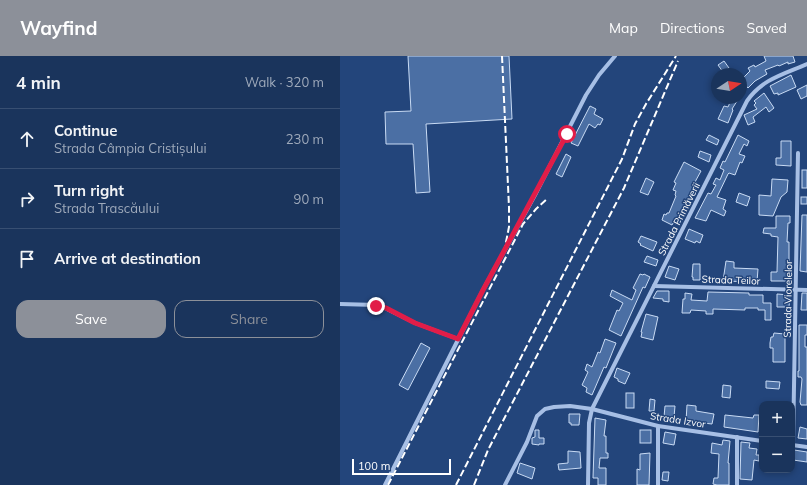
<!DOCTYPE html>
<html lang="en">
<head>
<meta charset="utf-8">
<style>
	body { margin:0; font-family:Mulish,sans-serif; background:#233c62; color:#f1f3f6 }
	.controls { position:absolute; right:12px; bottom:12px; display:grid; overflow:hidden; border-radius:8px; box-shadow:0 2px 6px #0003 }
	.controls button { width:36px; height:36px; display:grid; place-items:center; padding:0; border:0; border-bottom:1px solid #384f72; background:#1a345c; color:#f1f3f6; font:20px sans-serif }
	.compass { position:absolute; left:371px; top:12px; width:36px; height:36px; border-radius:50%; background:#1a345c; box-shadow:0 2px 6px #0003; rotate:78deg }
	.scale { position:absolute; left:12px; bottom:10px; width:99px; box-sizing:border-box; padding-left:4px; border:2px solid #fff; border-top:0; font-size:11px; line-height:14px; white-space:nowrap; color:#fff; -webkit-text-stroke:3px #23457b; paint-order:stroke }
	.stop { position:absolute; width:12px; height:12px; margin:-9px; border:3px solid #e11d48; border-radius:50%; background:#fff }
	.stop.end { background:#e11d48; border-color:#fff; box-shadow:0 1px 4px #0008 }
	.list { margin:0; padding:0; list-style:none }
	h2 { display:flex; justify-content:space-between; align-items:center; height:52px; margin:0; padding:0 16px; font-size:17px }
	h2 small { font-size:13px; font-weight:400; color:#9faabb }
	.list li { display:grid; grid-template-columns:26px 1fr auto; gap:12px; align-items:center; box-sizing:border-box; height:60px; padding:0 16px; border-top:1px solid #384f72 }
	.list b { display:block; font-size:15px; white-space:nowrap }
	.list p { margin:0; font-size:13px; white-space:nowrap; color:#9faabb }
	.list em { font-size:13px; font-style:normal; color:#9faabb }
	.actions { display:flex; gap:8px; padding:12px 16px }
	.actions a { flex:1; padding:9px 0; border:1px solid #8c9099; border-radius:12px; text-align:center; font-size:14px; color:#8c9099 }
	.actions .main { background:#8c9099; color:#fff }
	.icon { flex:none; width:22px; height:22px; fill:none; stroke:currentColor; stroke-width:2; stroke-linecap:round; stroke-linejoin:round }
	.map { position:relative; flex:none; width:467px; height:429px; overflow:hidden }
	header { display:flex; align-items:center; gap:24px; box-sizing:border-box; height:56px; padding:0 20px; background:#8c9099; color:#fff }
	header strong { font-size:19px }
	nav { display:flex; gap:22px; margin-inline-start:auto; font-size:14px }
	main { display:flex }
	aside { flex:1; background:#1a345c }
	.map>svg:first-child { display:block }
	.building { fill:#4b6fa4; stroke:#c9dbf4 }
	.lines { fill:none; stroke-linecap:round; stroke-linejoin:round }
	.street { stroke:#a7bfe5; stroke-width:4 }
	.rail { stroke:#fff; stroke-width:2; stroke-dasharray:7 3; stroke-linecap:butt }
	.route { stroke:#e11d48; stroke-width:5 }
	.labels { text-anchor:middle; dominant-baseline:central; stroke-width:3; stroke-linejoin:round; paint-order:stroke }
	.street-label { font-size:10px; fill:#fff; stroke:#23457b }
</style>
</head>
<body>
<header>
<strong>Wayfind</strong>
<nav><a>Map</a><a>Directions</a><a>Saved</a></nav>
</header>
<main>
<aside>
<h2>4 min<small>Walk · 320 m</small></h2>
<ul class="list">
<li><svg class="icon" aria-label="ahead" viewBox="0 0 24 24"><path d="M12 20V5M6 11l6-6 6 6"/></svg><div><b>Continue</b><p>Strada Câmpia Cristișului</p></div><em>230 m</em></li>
<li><svg class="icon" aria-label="right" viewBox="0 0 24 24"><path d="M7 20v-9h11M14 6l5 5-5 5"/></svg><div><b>Turn right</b><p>Strada Trascăului</p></div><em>90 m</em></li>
<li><svg class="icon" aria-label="arrive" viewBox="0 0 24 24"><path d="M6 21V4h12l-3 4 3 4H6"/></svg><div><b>Arrive at destination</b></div></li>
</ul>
<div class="actions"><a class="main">Save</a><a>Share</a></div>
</aside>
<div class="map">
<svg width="467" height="429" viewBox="0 0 467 429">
	<rect width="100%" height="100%" fill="#23457b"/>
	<g class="building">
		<polygon points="68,0 169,0 172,63 86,68 90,136 76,137 73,88 46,88 45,56 71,55"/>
		<polygon points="424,0 453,0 455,6 448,8 448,6 439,10 438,9 425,14 427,18 415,25 408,32 401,24 410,15 408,12 414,9 415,11 426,5"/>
		<polygon points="384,5 389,12 383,16 378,9"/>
		<polygon points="451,19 456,31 438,39 438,37 434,38 430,30"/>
		<polygon points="467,29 467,40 461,43 457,34"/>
		<polygon points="424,37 434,52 429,56 426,51 413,61 415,66 408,69 404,59 417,53 414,49 416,47 414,45"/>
		<polygon points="392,42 399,42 392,53 393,54 388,67 378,63 384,50 388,51"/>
		<polygon points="250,50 256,53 254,58 263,63 260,69 258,68 255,72 249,68 238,90 231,87"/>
		<polygon points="369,79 379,84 377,89 366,84"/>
		<polygon points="398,79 409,85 407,90 404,88 399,98 405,100 402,107 400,106 395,119 389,117 388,118 377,141 386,144 383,153 386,155 384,160 371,154 366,165 355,162 368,137 371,138 376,129 373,128 376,122 380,124 384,114 380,112 383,105 385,106"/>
		<polygon points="441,85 451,85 451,110 436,109 436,102 441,102"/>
		<polygon points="360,95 371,99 369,106 358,101"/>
		<polygon points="226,98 231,101 222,121 216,118"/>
		<polygon points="344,106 361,115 355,126 357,127 355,134 353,133 339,169 333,167 332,169 322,164 324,158 326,159 327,157 329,157 336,140 335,139 336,135 333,134 336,127 334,126"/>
		<rect x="462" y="114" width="5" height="18"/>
		<polygon points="306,122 314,126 308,139 300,136"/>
		<polygon points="432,123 448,124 447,136 441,141 433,160 419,159 419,139 431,140"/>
		<polygon points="399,137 410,141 407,150 396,146"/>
		<rect x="461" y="141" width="6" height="7"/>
		<polygon points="462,159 467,159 467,216 460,215"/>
		<polygon points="436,160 450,160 450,167 448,167 447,186 449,186 449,225 431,225 431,216 437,216 438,181 431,180 431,178 423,177 424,172 436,172"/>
		<polygon points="349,173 363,179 360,187 356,185 355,187 345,183"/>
		<polygon points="301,180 317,186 313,195 300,189 301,188 298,186"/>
		<polygon points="307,200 318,204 316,210 304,206"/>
		<polygon points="386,205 394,206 394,212 418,213 417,226 383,225"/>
		<polygon points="353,208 360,208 360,224 353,224 353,221 352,221"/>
		<polygon points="329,210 339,213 335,224 325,221"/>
		<polygon points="300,218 303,219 304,218 310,221 305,232 303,231 281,280 269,274 277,254 279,255 283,247 270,240 272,234 292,244 296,234 293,232"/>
		<polygon points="317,235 329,235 329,246 323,245 323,243 313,242"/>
		<polygon points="368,236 409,237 409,239 423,239 423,247 431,247 431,264 425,264 425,254 418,254 418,252 405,252 405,254 373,253 373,258 366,258 366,255 351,254 350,257 342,257 343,243 345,243 345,237 352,238 351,244 367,245"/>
		<polygon points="462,237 467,237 467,254 461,254"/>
		<polygon points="437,238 450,239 449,251 437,251"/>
		<polygon points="306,258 318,261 313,284 301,281 302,276 301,276"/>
		<polygon points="459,269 467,269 467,279 465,279 465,291 467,291 467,349 461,349 460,346 462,323 461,321 458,321 458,315 459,315"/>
		<polygon points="434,277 445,278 445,306 433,306 433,292 430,292 430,287 431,281 433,281"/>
		<polygon points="265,283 276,287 266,312 264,311 252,339 246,336 247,332 242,329 248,316 245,314 247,308 252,311 258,296 260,297"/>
		<polygon points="81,287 90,292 68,334 59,329"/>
		<polygon points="277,312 290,317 285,328 278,325 278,323 274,321"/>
		<polygon points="426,325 440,326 439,333 426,332"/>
		<polygon points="383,329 391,330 390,342 382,341"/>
		<rect x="286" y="337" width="8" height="15"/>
		<polygon points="310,343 315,344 314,355 309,355"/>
		<polygon points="347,349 356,350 356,355 374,358 372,368 346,365"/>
		<polygon points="325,350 335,350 334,361 324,361"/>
		<polygon points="229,358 240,358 239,369 231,369 231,367 229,367"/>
		<polygon points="385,359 413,362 414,359 419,359 418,376 384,371"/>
		<polygon points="255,362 266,364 264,380 266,380 266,397 268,397 268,402 260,402 259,412 266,412 266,429 258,429 258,422 253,422"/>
		<polygon points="460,371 467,373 467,383 458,382"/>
		<polygon points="195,374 199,374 199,382 204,382 204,388 199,388 199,389 192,388 192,382 195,381"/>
		<rect x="300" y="374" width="11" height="13"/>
		<polygon points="325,376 336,378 334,389 323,387"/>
		<polygon points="383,384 390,385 388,407 389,407 389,429 377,429 373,428 374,422 378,422 379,398 371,397 372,387 382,389"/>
		<polygon points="401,386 410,387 409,392 417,393 416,399 419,399 419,405 414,404 412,424 400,423"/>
		<polygon points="454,394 467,396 467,406 453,404"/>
		<polygon points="228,395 240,396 241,412 219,414 218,408 228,407"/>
		<polygon points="310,397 309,429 297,429 297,413 300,414 300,398"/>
		<polygon points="180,407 195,412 192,423 177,417"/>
		<polygon points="323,416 329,416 328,425 322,424"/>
	</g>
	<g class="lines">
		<g class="street">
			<polyline points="314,230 467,234"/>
			<polyline points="0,248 36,249 45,252 75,267 118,283"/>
			<polyline points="318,370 318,429"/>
			<polyline points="397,381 397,429"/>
			<polyline points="452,389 467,391"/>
			<polyline points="453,389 458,97"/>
			<polyline points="45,429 143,234 195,139 246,39 259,19 275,0"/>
			<polyline points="165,429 187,386 197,360 205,353 214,351 230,350 252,353 318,370 422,385"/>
			<path d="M248,429l1,-62 3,-14 155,-308c15,-22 37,-27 60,-37"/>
		</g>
		<g class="rail">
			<polyline points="162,0 169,151 169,171 164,196"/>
			<polyline points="48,429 183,168 196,153 207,143"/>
			<polyline points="116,429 282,103 295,68 306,48 336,0"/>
			<polyline points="134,429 148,394 165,361 284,132 338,5"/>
		</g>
	</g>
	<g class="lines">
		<polyline class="route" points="36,250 46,252 75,267 118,283 143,234 227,78"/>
	</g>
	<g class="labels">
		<g class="street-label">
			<text transform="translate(339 163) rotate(-63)">Strada Primăverii</text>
			<text transform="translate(391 224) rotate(2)">Strada Teilor</text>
			<text transform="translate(448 243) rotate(-89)">Strada Viorelelor</text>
			<text transform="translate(338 364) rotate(9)">Strada Izvor</text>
		</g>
	</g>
</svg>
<div class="controls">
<button>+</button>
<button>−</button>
</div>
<svg class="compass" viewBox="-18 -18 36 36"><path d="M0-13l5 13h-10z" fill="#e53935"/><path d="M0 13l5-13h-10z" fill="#9faabb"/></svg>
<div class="scale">100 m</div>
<div class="stop" style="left:227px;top:78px"></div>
<div class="stop end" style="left:36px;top:250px"></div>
</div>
</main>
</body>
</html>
